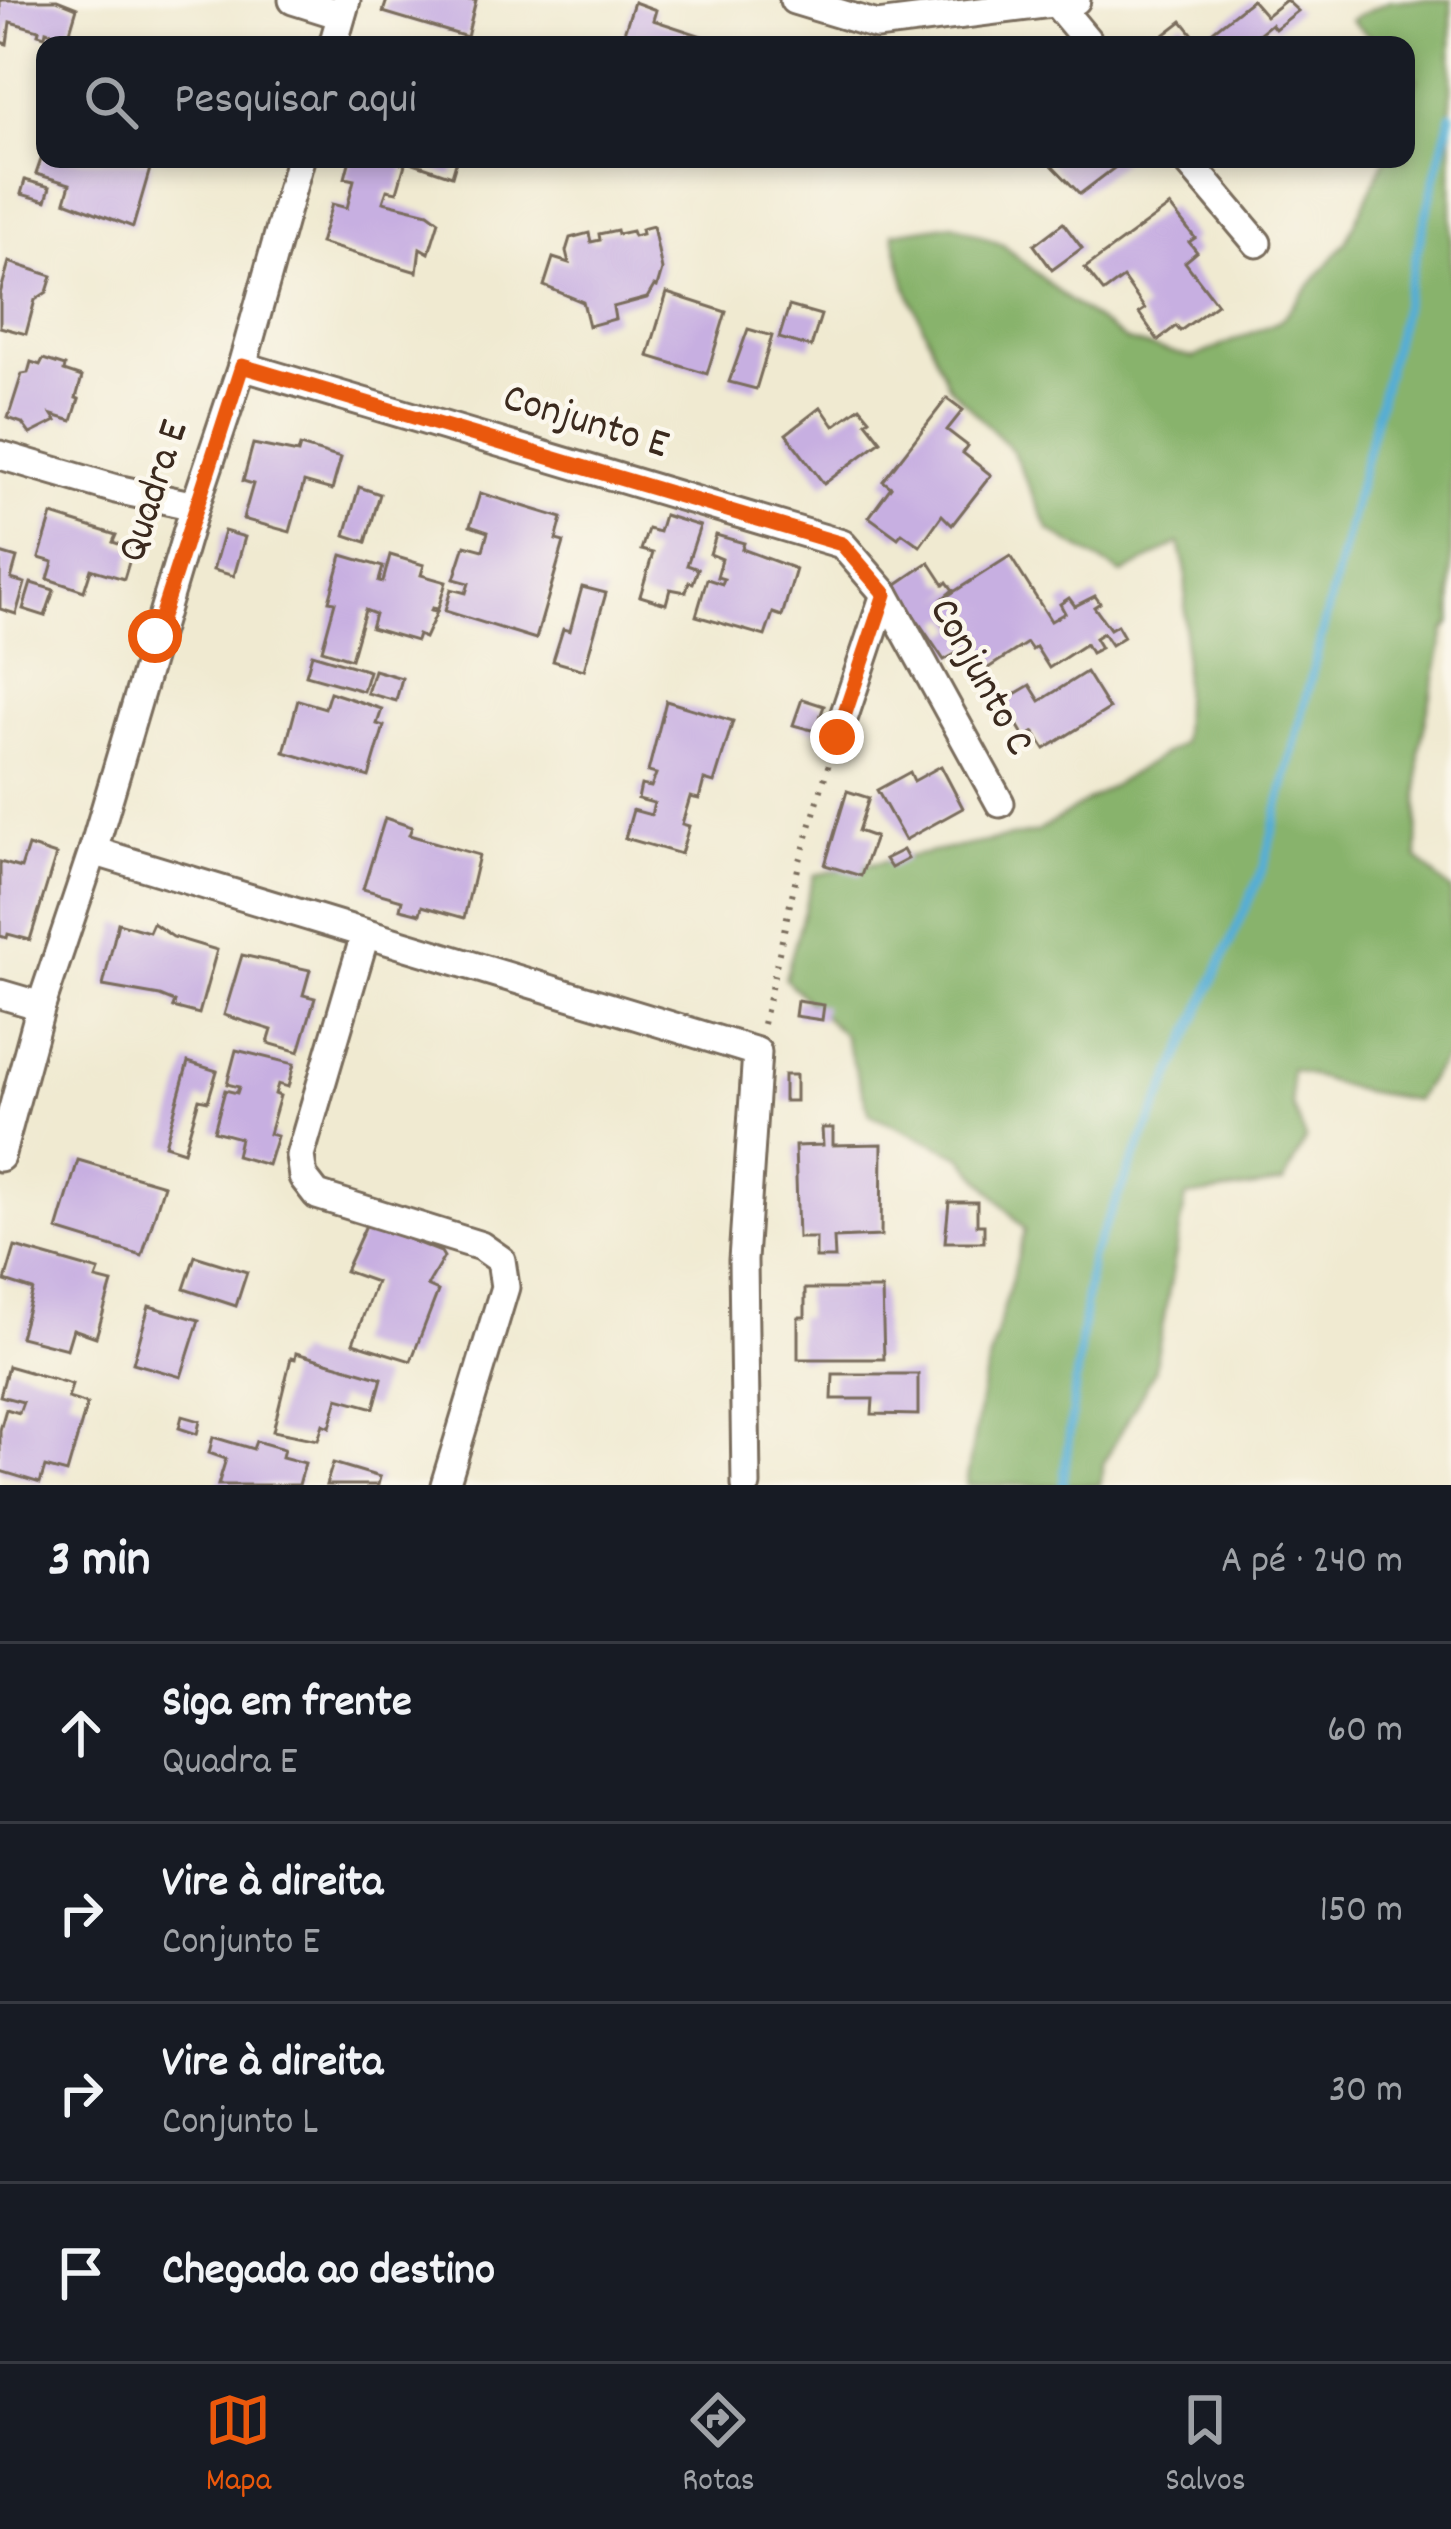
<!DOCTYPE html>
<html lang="pt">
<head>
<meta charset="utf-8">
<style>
	body { margin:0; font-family:Dekko,sans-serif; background:#20242c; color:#f1f3f6 }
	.stop { position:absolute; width:36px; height:36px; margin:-27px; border:9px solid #ea580c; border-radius:50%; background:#fff }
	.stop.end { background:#ea580c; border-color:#fff; box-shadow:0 3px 12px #0008 }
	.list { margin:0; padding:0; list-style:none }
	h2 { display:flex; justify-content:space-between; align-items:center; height:156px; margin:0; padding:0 48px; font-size:51px }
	h2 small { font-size:39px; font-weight:400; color:#9ea1a6 }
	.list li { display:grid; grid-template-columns:78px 1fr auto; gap:36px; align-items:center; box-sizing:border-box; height:180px; padding:0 48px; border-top:3px solid #363941 }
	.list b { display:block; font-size:45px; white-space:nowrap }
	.list p { margin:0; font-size:39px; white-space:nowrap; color:#9ea1a6 }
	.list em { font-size:39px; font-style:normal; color:#9ea1a6 }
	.icon { flex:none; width:66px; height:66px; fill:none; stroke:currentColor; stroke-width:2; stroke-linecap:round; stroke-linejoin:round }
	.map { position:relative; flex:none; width:1451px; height:1485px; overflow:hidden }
	.search { position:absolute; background:#171b24; box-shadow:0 6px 18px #0003; left:36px; right:36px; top:36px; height:132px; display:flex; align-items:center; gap:30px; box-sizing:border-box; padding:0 42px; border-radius:24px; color:#9ea1a6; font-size:45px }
	.sheet { height:876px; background:#171b24 }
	nav { display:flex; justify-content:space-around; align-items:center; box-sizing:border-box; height:168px; border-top:3px solid #363941; background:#171b24; font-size:33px; color:#9ea1a6 }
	nav a { display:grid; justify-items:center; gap:6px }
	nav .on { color:#ea580c }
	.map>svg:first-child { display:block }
	.forest { fill:#88b36c; stroke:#626e45; stroke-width:3 }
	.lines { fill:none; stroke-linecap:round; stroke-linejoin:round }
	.stream { stroke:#57aed4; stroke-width:9 }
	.building { fill:#c7afe1; fill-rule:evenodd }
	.minor-casing { stroke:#7a6d5d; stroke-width:33 }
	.path { stroke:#7a6d5d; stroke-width:6; stroke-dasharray:3 9; stroke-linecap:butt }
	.minor { stroke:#fff; stroke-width:27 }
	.route { stroke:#ea580c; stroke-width:15 }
	.labels { text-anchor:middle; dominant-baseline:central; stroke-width:9; stroke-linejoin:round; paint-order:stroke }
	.street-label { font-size:42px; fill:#3b2a1e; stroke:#fbf7ec }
</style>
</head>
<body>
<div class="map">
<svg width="1451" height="1485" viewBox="0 0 1451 1485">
	<rect width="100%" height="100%" fill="#fbf7ec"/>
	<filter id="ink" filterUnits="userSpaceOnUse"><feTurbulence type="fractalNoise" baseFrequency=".00833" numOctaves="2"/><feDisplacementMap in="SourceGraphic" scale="24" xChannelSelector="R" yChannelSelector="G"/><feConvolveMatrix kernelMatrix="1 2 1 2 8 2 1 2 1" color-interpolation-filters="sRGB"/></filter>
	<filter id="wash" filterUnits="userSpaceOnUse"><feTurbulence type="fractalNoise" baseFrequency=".004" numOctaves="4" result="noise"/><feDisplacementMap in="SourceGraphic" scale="48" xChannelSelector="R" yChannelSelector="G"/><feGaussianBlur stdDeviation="2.7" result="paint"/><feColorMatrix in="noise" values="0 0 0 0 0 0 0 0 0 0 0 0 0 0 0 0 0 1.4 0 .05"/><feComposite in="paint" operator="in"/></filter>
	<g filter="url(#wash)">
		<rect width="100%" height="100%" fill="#f0ead1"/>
		<polygon class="forest" points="1390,0 1451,0 1451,623 1445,631 1419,751 1417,858 1451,891 1451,1049 1415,1100 1357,1090 1291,1069 1292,1105 1306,1139 1283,1183 1186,1197 1154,1372 1103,1464 1100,1485 966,1485 983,1384 1025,1230 961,1156 870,1114 844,1035 785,979 814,875 1037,832 1182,743 1186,571 1179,543 1122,574 1049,530 1012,450 948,385 907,288 893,233 953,224 1003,245 1068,300 1127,341 1193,358 1280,321 1346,242 1385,159 1406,159 1406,107 1417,79 1406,69 1406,45 1379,45 1351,20"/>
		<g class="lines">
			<polyline class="stream" points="1063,1485 1091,1257 1264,866 1451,115"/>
		</g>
		<g id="blocks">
			<g class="building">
				<polygon points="0,0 57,0 77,8 68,38 46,31 45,36 38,34 39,30 10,22 7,44 0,42"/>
				<polygon points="387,0 476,0 467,37 383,12"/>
				<polygon points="1252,0 1266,16 1286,0 1298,11 1275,29 1271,24 1245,45 1166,45 1160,38 1182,21 1199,42"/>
				<polygon points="634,2 656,10 653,20 717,41 716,45 620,45"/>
				<polygon points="44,151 45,159 152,162 133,227 65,201 70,184 36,174"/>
				<polygon points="350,159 386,159 405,164 397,192 387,190 383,202 428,213 439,221 429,253 420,248 417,272 320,243 332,204 347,208 354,180 345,178"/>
				<polygon points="402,159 457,159 452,176"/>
				<polygon points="1046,159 1126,159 1080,194"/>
				<polygon points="25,180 50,187 46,201 21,194"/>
				<polygon points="1170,206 1195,238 1189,242 1197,252 1185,262 1217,304 1180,331 1176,326 1158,340 1139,313 1145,309 1123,278 1104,292 1085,268"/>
				<polygon points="1063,223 1082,248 1052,270 1034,245"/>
				<polygon points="653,226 662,270 657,287 654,286 647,298 613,307 615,319 589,326 583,302 544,286 553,258 569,263 566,251 570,238 589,233 591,242 600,240 599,234 617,230 618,234 632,231 634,236 642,234 641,229"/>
				<polygon points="9,262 52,276 47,292 35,300 26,334 0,327 0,294"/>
				<polygon points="667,293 726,312 707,374 648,356"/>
				<polygon points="789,306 821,315 811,347 779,338"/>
				<polygon points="748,329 772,336 756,389 729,382"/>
				<polygon points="43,359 65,366 64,371 82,377 76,398 79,399 72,421 52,415 56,421 30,434 22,423 8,418 22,374 28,373 31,362 40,365"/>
				<polygon points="947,398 963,410 947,430 968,446 963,453 991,475 952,525 942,515 920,546 902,533 898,538 869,517 891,487 883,481"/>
				<polygon points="821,407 834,426 860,407 870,419 866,422 881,441 824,484 786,434"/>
				<polygon points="253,444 298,453 300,446 341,458 332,490 304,482 290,532 243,519 253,484 243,481"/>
				<polygon points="359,487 380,494 366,542 345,535"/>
				<polygon points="480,493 562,518 556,540 564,542 536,639 445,611 451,589 466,593 469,583 454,579 465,545 483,550 488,532 470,526"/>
				<polygon points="52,515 116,535 113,542 133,549 124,579 91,569 84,591 48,579 53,562 39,558"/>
				<polygon points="664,515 700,526 687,565 698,569 693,583 689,582 686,592 670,589 666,604 640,596 653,553 641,550 648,529 659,532"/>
				<polygon points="224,531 245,537 234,576 213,570"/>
				<polygon points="716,535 744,543 742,549 796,569 782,616 773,613 765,636 696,616 707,579 722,584 724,579 717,577 722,559 710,554"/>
				<polygon points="0,553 17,558 11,579 25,583 16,614 0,609"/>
				<polygon points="342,555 383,567 379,581 383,582 390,555 424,565 421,575 446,582 438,609 432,608 431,611 437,612 425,638 418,635 416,641 371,628 375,614 365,610 351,659 322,650 335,602 329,601"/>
				<path d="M1010,556l41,65 14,-8 -5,-9 9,-6 6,8 20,-10 5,7 -6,4 16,22 7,-4 7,12 -13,8 -8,-12 -8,5 6,10 -10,5 -5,-9 -37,24 -13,-21 -4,3 -5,-7 -42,27 -17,-23 -24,13 -50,-74 35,-24 15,23 3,-3 6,8 -12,10zM950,617l7,12 -9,5 -7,-12z"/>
				<polygon points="31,583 54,590 45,616 23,609"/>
				<polygon points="582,587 606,593 584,670 553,661 563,629 570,631"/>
				<polygon points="312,654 369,671 363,691 306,675"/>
				<polygon points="374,670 402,678 396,701 367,693"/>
				<polygon points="1086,672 1109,709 1045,749 1034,732 1025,738 1015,721 1008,726 996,705 1030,685 1040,701"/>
				<polygon points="330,692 382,709 377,724 384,726 369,777 284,752 298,700 325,708"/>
				<polygon points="802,699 824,706 815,731 793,725"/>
				<polygon points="666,701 733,721 714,783 704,780 699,799 690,797 682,824 689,826 681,854 625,838 633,810 651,815 654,803 638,799 641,785 651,787 656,774 648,772"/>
				<polygon points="941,766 963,808 905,840 877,790 910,772 914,781"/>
				<polygon points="847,791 869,798 858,831 875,837 861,876 825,865"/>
				<polygon points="385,818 412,827 409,835 479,855 464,918 422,906 420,914 400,909 402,900 363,889"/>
				<polygon points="28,846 56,855 30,940 8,934 7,938 0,936 0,862 21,868"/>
				<polygon points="903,850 908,859 891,868 885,859"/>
				<polygon points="118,923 149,932 153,923 173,937 217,950 199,1014 173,1007 175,1002 160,996 103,986"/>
				<polygon points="242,955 310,970 303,995 315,998 299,1052 268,1043 272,1030 224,1015"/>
				<polygon points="797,1001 824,1005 822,1020 795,1016"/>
				<polygon points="236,1050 294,1064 288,1087 278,1084 275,1094 280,1096 269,1134 277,1136 268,1165 236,1156 240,1138 214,1131 225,1090 237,1093 239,1087 227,1084"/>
				<polygon points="188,1062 217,1071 208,1101 199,1099 184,1151 165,1145"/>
				<rect x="784" y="1075" width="12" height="26"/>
				<polygon points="822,1128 833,1128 833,1145 882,1144 881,1236 834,1238 835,1258 816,1258 816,1238 798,1238 795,1146 823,1145"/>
				<polygon points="78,1160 164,1185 142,1256 57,1230"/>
				<polygon points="949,1202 977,1202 977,1225 984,1225 984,1242 945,1242"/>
				<polygon points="367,1223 441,1252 444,1257 427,1286 438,1291 411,1361 353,1343 376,1282 345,1271"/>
				<polygon points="15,1247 99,1271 96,1279 112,1283 96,1337 73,1329 67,1349 20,1337 33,1290 5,1281"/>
				<polygon points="195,1256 247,1272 236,1306 184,1289"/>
				<polygon points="805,1289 882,1289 884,1359 798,1359 798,1317 805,1317"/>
				<polygon points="149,1306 199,1320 181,1377 133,1363"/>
				<polygon points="296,1353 382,1378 374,1408 338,1398 330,1427 323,1424 318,1440 273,1431 291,1358 295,1359"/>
				<polygon points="8,1366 72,1384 68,1398 87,1404 67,1473 45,1467 40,1483 0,1471 0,1430 6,1409 19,1413 23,1402 0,1396"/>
				<polygon points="833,1374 918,1374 918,1415 872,1414 873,1399 832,1399"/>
				<polygon points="182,1416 200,1421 197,1434 179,1428"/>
				<polygon points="213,1437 253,1449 256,1441 284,1449 282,1457 305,1463 299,1485 218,1485 226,1459 209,1453"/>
				<polygon points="333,1463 380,1477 378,1485 326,1485"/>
			</g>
		</g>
	</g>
	<g filter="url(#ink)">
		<use href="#blocks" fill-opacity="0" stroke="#7a6d5d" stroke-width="3"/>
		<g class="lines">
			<defs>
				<g id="minor">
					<polyline points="293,0 341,15"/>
					<polyline points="794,0 877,25 1076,0"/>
					<polyline points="1056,3 1091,45"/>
					<polyline points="333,45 346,0"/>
					<polyline points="1186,159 1257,243"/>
					<polyline points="242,366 842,544 885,594 1000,803"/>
					<polyline points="0,455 116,489 195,506"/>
					<polyline points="837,737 885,594"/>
					<polyline points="93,851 757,1052 743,1260 746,1485"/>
					<polyline points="365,935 300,1156 303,1177 317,1195 481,1246 501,1260 505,1287 445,1485"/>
					<polyline points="0,994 41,1006"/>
					<polyline points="0,1157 41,1006 93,851 195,506 242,366 300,159"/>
				</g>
			</defs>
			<use href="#minor" class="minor-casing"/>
			<polyline class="path" points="763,1024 799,864 829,763"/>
			<use href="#minor" class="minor"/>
		</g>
	</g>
	<g class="lines" filter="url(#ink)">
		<polyline class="route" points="155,636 242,366 842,544 885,594 837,737"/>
	</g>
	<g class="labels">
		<g class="street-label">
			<text transform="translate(585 424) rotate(17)">Conjunto E</text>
			<text transform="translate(156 492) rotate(-72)">Quadra E</text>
			<text transform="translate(979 678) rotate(61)">Conjunto C</text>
		</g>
	</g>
</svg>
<div class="stop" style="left:155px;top:636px"></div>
<div class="stop end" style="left:837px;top:737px"></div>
<div class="search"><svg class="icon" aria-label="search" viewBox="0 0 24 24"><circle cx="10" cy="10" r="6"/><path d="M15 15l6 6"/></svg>Pesquisar aqui</div>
</div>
<section class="sheet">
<h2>3 min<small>A pé · 240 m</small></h2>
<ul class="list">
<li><svg class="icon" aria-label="ahead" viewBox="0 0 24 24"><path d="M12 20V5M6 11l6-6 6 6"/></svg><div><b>Siga em frente</b><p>Quadra E</p></div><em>60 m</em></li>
<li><svg class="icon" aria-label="right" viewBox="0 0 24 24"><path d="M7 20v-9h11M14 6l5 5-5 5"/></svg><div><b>Vire à direita</b><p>Conjunto E</p></div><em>150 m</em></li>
<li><svg class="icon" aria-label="right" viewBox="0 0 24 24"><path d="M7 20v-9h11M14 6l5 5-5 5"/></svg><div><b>Vire à direita</b><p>Conjunto L</p></div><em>30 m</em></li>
<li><svg class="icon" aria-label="arrive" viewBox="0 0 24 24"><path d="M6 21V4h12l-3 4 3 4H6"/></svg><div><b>Chegada ao destino</b></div></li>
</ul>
</section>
<nav>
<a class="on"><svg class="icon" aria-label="map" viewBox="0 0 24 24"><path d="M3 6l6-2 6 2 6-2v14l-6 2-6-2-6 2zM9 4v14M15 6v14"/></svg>Mapa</a>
<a><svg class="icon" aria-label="directions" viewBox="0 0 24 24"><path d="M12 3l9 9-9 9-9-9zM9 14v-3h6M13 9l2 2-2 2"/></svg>Rotas</a>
<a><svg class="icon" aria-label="saved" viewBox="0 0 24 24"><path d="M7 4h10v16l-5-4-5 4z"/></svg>Salvos</a>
</nav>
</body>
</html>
